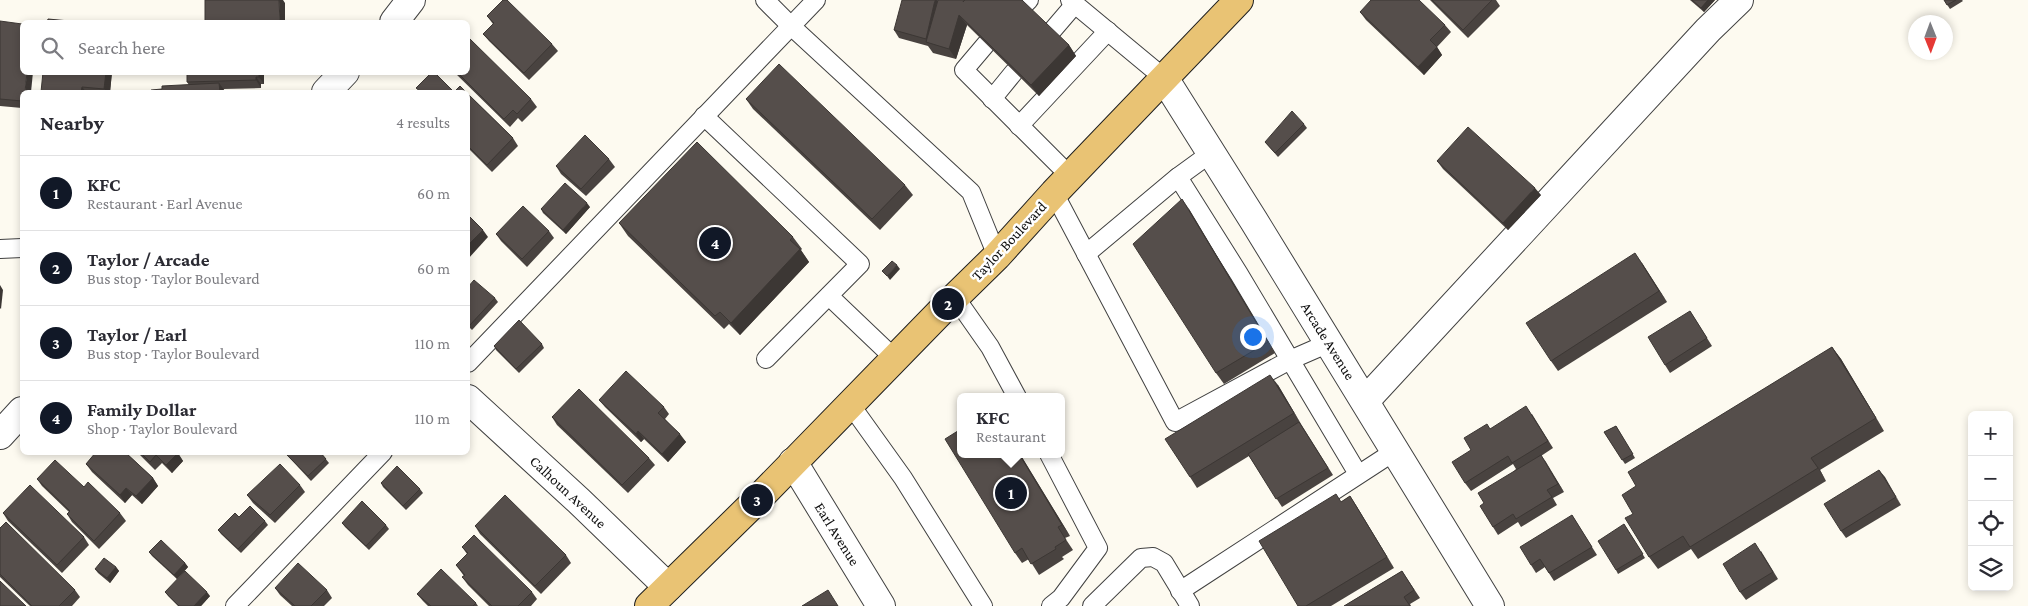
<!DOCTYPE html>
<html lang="en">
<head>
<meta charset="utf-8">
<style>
	body { margin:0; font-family:"Crimson Pro",serif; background:#f2f2f3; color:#2b2b33 }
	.controls { position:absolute; right:15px; bottom:15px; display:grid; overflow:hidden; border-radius:8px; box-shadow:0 2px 8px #0003 }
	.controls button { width:45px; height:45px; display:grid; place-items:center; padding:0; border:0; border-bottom:1px solid #e1e1e2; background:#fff; color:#2b2b33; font:25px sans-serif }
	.compass { position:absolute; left:1908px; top:15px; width:45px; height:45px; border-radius:50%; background:#fff; box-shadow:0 2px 8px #0003; rotate:179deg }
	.you { position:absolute; left:1252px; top:336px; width:18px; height:18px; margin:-12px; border:4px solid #fff; border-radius:50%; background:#1a73e8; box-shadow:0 0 0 8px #1a73e833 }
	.badge { display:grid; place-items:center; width:32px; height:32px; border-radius:50%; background:#111827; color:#fff; font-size:16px; font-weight:700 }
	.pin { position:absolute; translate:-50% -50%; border:2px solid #fff; box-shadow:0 1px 5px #0006 }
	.popup { position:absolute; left:957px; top:393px; width:108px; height:65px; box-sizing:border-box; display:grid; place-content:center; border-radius:8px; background:#fff; filter:drop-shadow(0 1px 4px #0005); font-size:16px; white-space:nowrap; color:#7c7c81 }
	.popup b { font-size:19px; color:#2b2b33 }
	.popup::after { content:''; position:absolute; left:50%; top:100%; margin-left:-10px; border:10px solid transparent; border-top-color:#fff }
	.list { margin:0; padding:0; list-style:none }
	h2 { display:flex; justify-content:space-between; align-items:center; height:65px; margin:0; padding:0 20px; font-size:21px }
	h2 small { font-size:16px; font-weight:400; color:#7c7c81 }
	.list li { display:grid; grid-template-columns:32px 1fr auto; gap:15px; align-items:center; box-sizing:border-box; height:75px; padding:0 20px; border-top:1px solid #e1e1e2 }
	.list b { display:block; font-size:19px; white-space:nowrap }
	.list p { margin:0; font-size:16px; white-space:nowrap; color:#7c7c81 }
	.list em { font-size:16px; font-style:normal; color:#7c7c81 }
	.icon { flex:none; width:28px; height:28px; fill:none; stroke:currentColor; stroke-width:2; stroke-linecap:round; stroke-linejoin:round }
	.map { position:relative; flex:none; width:2028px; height:606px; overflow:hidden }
	.search { position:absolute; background:#fff; box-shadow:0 2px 8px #0003; left:20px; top:20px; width:450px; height:55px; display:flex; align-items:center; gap:12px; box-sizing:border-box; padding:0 18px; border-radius:8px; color:#7c7c81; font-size:19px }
	.panel { position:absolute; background:#fff; box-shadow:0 2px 8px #0003; left:20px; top:90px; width:450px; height:365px; border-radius:8px }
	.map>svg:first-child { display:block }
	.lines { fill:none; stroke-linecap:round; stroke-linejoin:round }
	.service-casing { stroke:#414141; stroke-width:20 }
	.minor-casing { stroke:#414141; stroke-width:30 }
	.primary-casing { stroke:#1f1f1f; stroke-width:30 }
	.service { stroke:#fff; stroke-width:18 }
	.minor { stroke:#fff; stroke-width:28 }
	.primary { stroke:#e9c374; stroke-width:28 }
	.wall { fill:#494340 }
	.shaded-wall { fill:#3c3734 }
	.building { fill:#554e4b; stroke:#3c3734 }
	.labels { text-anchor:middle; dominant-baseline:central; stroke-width:5; stroke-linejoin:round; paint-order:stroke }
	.street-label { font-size:15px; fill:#0e0e0e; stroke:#fff }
</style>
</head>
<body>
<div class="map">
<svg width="2028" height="606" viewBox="0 0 2028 606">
	<rect width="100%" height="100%" fill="#fdfaf0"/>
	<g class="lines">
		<defs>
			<g id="service">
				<polyline points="765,0 791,26 971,192 997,256"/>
				<polyline points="1070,0 1164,78"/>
				<polyline points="1024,5 1029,0"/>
				<polyline points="1051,32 1075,4"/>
				<polyline points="986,44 964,70 1070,176"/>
				<polyline points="992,99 1014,72"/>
				<polyline points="704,116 860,264 766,359"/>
				<polyline points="1019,126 1108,31"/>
				<polyline points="1178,177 1239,274 1358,474"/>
				<polyline points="1054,193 1175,422 1290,360 1329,343"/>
				<polyline points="0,249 22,248"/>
				<polyline points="1086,254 1178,177 1211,153"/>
				<polyline points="829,296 894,358"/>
				<polyline points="955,297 990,347 1017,397"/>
				<polyline points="468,363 816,0"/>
				<polyline points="850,404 903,478 983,606"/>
				<polyline points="1049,454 1098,548 1061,598 1051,606"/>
				<polyline points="1180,591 1395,451"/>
				<polyline points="235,606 383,452"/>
				<polyline points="1092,606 1141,558 1153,557 1164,563 1190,606"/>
			</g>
			<g id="minor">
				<polyline points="394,22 411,0"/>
				<polyline points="1164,78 1254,221 1490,606"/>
				<polyline points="326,92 345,72"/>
				<polyline points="468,399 579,501 668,587"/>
				<polyline points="1365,401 1708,30 1739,0"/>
				<polyline points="0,435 22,411"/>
				<polyline points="793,462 881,606"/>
			</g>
			<polyline id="primary" points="649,606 757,500 948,304 997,256 1054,193 1239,0"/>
		</defs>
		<use href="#service" class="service-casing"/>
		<use href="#minor" class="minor-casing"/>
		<use href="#primary" class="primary-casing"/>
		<use href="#service" class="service"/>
		<use href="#minor" class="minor"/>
		<use href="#primary" class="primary"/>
	</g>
	<g class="wall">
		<polygon points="937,0 1069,45 1076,56 1039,96 967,25 956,59 933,53 928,46 899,38 894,30"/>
		<polygon points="1430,0 1496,0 1500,6 1468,38"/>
		<polygon points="1690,0 1715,0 1704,12"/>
		<polygon points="1944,0 1962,0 1963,1 1950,9"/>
		<polygon points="1360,12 1445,25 1451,32 1437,47 1442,55 1424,75 1366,20"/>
		<polygon points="487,16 552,44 558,51 529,80 489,41 483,34 493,24"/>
		<polygon points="0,21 22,92 22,108 0,106"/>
		<polygon points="112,72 110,92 41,92"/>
		<polygon points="187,72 264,72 264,84 261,84 261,88 223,89 225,92 151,92 162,89 189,85 187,82"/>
		<polygon points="454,72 468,72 531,99 537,107 522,122 518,118 510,127"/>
		<polygon points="468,94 513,138 518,146 492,172 468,148"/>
		<polygon points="746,99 905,185 913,195 880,230 753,109"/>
		<polygon points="1304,124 1307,128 1278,157 1265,142"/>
		<polygon points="609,159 615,167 586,196 561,174 556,166"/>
		<polygon points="1437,161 1541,195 1508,230 1443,169"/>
		<polygon points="590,207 566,234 543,213 541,209"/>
		<polygon points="1189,209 1275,353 1224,384 1216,373"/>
		<polygon points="619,223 793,237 802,249 801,250 809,262 740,335 729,324 724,329 628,236"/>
		<polygon points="549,231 554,238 527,267 501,241 496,234"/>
		<polygon points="1642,263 1667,302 1558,371 1551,361"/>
		<polygon points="468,287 495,298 498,302 472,330 468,326"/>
		<polygon points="1690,311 1712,346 1670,373 1665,365"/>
		<polygon points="542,344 544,348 519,373 496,350 494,346"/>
		<polygon points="1832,347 1841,359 1884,431 1820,470 1826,481 1698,559 1691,549 1658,569 1649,557 1633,514 1636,486"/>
		<polygon points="1278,385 1301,424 1333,475 1282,507 1249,456 1197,488 1190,477"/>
		<polygon points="599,400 664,407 669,414 665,419 686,442 668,462 644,439 641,442 605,407"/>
		<polygon points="1532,414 1553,448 1541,456 1564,492 1553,498 1557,505 1521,527 1518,522 1498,535 1493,527 1484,503 1516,469 1513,464 1471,491 1465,483 1471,450 1490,429"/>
		<polygon points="552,417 649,458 655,465 628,493 557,425"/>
		<polygon points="1616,426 1635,458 1625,464 1604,432"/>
		<polygon points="94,452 125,452 153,478 158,486 142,504 132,495 125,503 92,472 86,464 95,454"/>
		<polygon points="137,452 177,452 183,461 172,473 162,463 155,470"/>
		<polygon points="284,452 320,452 329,463 311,481"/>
		<polygon points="1020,454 1070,536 1065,538 1073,550 1062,557 1064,559 1039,575 1029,559 1022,563 1015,553"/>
		<polygon points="1879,470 1901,505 1846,538 1841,531"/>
		<polygon points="37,479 84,487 120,513 126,521 99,549 72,522 67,514 69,512 42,486"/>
		<polygon points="381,483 420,489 423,493 406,510 383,487"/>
		<polygon points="300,485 305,492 275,523 253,503 247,495"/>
		<polygon points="1350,496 1357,507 1394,568 1331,606 1298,606 1341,502"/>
		<polygon points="3,513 84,537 89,545 62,573 8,521"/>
		<polygon points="1572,515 1597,555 1554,581 1545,567 1536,573 1531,565"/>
		<polygon points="239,517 265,521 268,525 241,553 221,534 218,530"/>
		<polygon points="342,523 386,525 389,529 369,550 345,527"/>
		<polygon points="1624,524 1645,558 1618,574 1616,570"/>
		<polygon points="475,526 566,555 571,563 541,594 480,534"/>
		<polygon points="0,528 75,590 80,597 72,606 30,606 0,577"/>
		<polygon points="462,547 532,592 537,599 531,606 489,606 468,585 462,577 464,576 456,565 467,554"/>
		<polygon points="1761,551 1778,579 1746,600 1740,592"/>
		<polygon points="149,552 185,563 188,567 177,579 152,556"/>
		<polygon points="116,567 119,571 110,583 98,573 95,569"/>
		<polygon points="1402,571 1420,598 1410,604 1411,606 1344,606"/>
		<polygon points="275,588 327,590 332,598 324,606 292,606 280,595"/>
		<polygon points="165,592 210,596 201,606 178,606 168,596"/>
		<polygon points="417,594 476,603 478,606 428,606 423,601"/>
	</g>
	<g class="shaded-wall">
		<polygon points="279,0 283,0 285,3 285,22 280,22"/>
		<polygon points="935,0 937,0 941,6 929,43 926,39"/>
		<polygon points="1708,0 1715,0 1704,12 1701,8"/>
		<polygon points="959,15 967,25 956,59 949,49"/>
		<polygon points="1069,45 1076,56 1039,96 1031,85"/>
		<polygon points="1437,47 1442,55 1424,75 1418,67"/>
		<polygon points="27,72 33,72 31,92 25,92"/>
		<polygon points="106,72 112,72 110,92 107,92 104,89"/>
		<polygon points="259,72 264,72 264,84 259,77"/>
		<polygon points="256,77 261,84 261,88 256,80"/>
		<polygon points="219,83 225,91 225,92 220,92"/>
		<polygon points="82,87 86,92 81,92"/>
		<polygon points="1535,188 1541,195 1508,230 1503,223"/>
		<polygon points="1182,199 1189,209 1275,353 1268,342"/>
		<polygon points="587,203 590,207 566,234 563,230"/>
		<polygon points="483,230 488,237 468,259 468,245"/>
		<polygon points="800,249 809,262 740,335 731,323"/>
		<polygon points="1635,253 1642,263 1667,302 1659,291"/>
		<polygon points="897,265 900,269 890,280 887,276"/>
		<polygon points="0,285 3,290 1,309 0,308"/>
		<polygon points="1832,347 1841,359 1884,431 1876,418"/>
		<polygon points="1270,375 1278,385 1301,424 1294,413"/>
		<polygon points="638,431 644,439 641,442 636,434"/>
		<polygon points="680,434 686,442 668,462 662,454"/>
		<polygon points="178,453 183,461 172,473 166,465"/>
		<polygon points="1019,454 1020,454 1070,536 1062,525"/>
		<polygon points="1541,455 1546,462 1564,492 1558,484"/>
		<polygon points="1811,458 1820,470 1826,481 1818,468"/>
		<polygon points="1879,470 1885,477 1901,505 1896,497"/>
		<polygon points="153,478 158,486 142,504 136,496"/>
		<polygon points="126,488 132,495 125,503 120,495"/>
		<polygon points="1350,496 1357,507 1394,568 1387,557"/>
		<polygon points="185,563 188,567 177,579 174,575"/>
		<polygon points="116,567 119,571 110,583 107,578"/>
		<polygon points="207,592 210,596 201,606 194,606"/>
	</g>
	<g class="building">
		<polygon points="205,0 279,0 280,22 205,22"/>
		<polygon points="503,0 507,0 552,44 524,73 483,34 494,23 487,16"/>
		<polygon points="902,0 935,0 926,39 894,30"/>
		<polygon points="938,0 964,0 963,2 965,0 1022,0 1069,45 1031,85 959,15 949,49 926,42"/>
		<polygon points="1371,0 1419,0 1445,25 1430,40 1437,47 1418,67 1360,12"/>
		<polygon points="1432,0 1492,0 1463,30"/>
		<polygon points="1692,0 1708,0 1701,8"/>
		<polygon points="1944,0 1956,0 1947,5"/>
		<polygon points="48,19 80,22 47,22"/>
		<polygon points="0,21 22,24 22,72 27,72 25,92 22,92 22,101 0,99"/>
		<polygon points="469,38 531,99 517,114 513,110 504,119 457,72 468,72 468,40"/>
		<polygon points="779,64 905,185 872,219 746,99"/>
		<polygon points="43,72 106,72 104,89 82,87 81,92 41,92"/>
		<polygon points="187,72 259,72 259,77 256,77 256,80 187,82"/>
		<polygon points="432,72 434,72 454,92 421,92 416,88"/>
		<polygon points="219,83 220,92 151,92 151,90 162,89 162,86"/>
		<polygon points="460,86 466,92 454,92"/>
		<polygon points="468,94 513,138 487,165 468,146"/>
		<polygon points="1292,111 1304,124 1275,153 1265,142"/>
		<polygon points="1468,127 1535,188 1503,223 1437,161"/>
		<polygon points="585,135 609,159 581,189 556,166"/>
		<polygon points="697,142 793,237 790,240 800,249 731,323 720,312 715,316 619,223"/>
		<polygon points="565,183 587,203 563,230 541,209"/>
		<polygon points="1182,199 1268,342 1216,373 1133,244"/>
		<polygon points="523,206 549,231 522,259 496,234"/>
		<polygon points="468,215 483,230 468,245"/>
		<polygon points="1635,253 1659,291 1551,361 1526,323"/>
		<polygon points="892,261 897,265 887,276 882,271"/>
		<polygon points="474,280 495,298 469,326 468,324 468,287"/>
		<polygon points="1690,311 1707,338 1665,365 1648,337"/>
		<polygon points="519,320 542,344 516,369 494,346"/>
		<polygon points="1832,347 1876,418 1811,458 1818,468 1690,547 1683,536 1649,557 1625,518 1633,514 1622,495 1636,486 1628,472"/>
		<polygon points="626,371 664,407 658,413 680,434 662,454 638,431 636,434 599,400"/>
		<polygon points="1270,375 1294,413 1190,477 1165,439"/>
		<polygon points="579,389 649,458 622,485 552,417"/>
		<polygon points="1526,406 1548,441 1512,463 1508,456 1465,483 1452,462 1471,450 1464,438 1487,424 1490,429"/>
		<polygon points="1299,422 1328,468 1276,499 1248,454"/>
		<polygon points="1616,426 1633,454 1622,460 1604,432"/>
		<polygon points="961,429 961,454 1019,454 1062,525 1058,527 1066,540 1055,547 1056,549 1031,564 1022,548 1015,553 945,439"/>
		<polygon points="96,452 125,452 153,478 136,496 126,488 120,495 86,464"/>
		<polygon points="140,452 177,452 178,453 166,465 156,455 150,462"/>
		<polygon points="284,452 320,452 326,459 308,476"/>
		<polygon points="1541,455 1558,484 1547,490 1552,497 1516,519 1513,514 1493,527 1480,506 1484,503 1478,493"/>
		<polygon points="55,460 84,487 88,482 120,513 94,541 67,514 70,511 37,479"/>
		<polygon points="280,464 300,485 270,515 247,495"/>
		<polygon points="397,466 420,489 403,506 381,483"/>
		<polygon points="1879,470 1896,497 1841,531 1824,504"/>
		<polygon points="30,485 84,537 57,565 3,513"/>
		<polygon points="1336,494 1341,502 1350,496 1387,557 1306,606 1298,606 1259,541"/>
		<polygon points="505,495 566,555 535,586 475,526"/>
		<polygon points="362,501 386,525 366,546 342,523"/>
		<polygon points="250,506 265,521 238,549 218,530 235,513 239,517"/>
		<polygon points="1572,515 1592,547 1549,573 1540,559 1531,565 1520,547"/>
		<polygon points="6,522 75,590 59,606 32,606 0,574 0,528"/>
		<polygon points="1624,524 1643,554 1616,570 1598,541"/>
		<polygon points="474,535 532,592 518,606 492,606 462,577 465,575 456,565 468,553 462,547"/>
		<polygon points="161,540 185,563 174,575 149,552"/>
		<polygon points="1755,543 1773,572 1740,592 1723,564"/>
		<polygon points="104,558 116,567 107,578 95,569"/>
		<polygon points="298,563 327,590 311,606 295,606 275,588"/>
		<polygon points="441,569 476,603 473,606 431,606 417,594"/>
		<polygon points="185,571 207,592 194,606 179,606 165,592"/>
		<polygon points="1402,571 1414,590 1404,597 1410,606 1344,606"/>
		<polygon points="0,581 26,606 0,606"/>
		<polygon points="828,590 838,606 802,606"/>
	</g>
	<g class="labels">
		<g class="street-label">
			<text transform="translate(1009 241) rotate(-47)">Taylor Boulevard</text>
			<text transform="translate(1328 341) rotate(58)">Arcade Avenue</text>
			<text transform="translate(568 492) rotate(43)">Calhoun Avenue</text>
			<text transform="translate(837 534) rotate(58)">Earl Avenue</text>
		</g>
	</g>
</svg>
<div class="controls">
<button>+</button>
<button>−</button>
<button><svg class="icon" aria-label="locate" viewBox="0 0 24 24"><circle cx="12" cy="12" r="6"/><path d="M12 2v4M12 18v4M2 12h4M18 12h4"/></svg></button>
<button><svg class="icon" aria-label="layers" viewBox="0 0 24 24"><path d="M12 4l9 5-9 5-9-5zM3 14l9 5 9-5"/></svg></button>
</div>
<svg class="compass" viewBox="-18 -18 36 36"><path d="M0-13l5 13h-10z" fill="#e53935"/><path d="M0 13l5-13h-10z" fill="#7c7c81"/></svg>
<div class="you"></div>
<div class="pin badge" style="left:1011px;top:493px">1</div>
<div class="popup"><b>KFC</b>Restaurant</div>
<div class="pin badge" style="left:948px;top:304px">2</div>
<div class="pin badge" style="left:757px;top:500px">3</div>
<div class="pin badge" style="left:715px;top:243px">4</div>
<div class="search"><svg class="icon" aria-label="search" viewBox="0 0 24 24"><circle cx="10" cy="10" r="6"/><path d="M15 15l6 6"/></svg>Search here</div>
<section class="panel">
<h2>Nearby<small>4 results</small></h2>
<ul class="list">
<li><span class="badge">1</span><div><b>KFC</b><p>Restaurant · Earl Avenue</p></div><em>60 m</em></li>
<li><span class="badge">2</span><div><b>Taylor / Arcade</b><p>Bus stop · Taylor Boulevard</p></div><em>60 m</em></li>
<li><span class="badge">3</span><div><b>Taylor / Earl</b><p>Bus stop · Taylor Boulevard</p></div><em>110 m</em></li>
<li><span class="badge">4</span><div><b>Family Dollar</b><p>Shop · Taylor Boulevard</p></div><em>110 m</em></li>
</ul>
</section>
</div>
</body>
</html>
